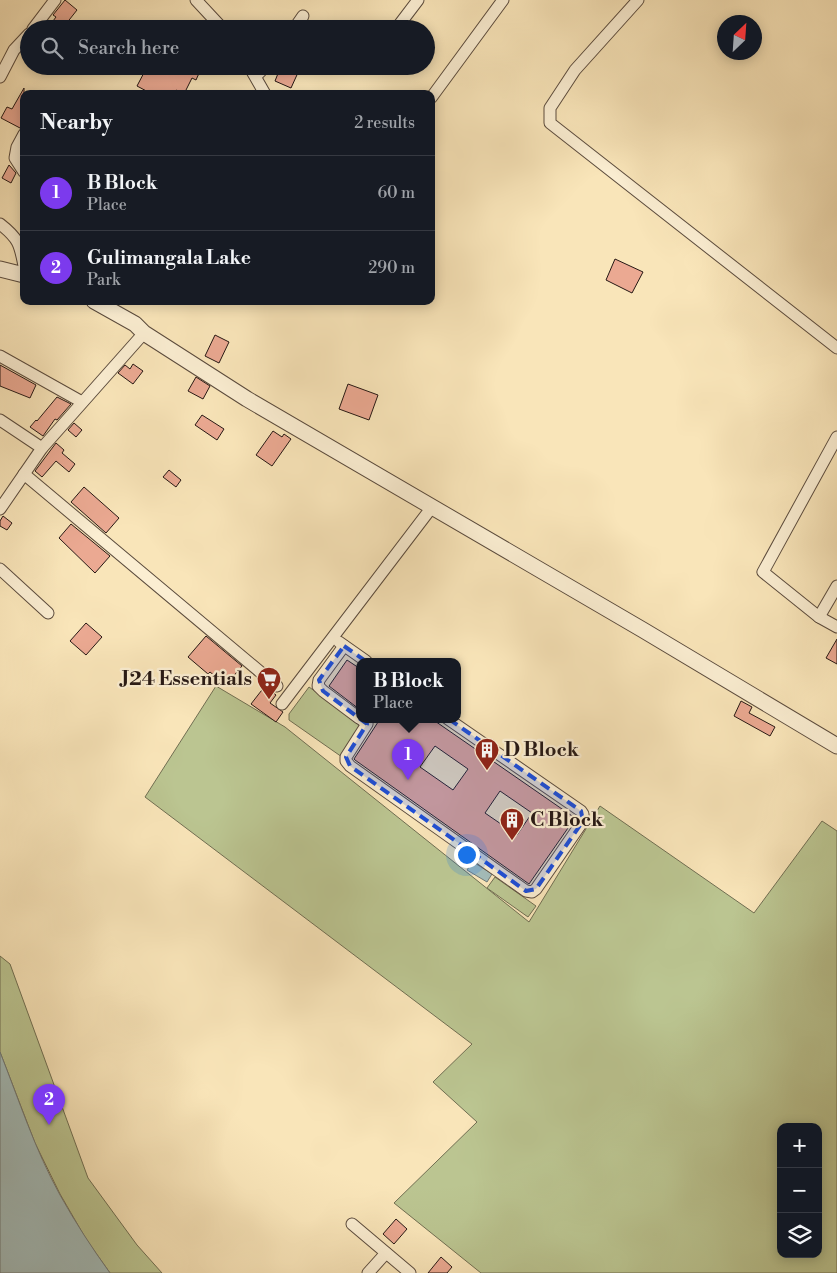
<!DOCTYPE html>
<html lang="en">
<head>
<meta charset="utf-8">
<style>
	body { margin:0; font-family:"Libre Bodoni",serif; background:#242831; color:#f1f3f6 }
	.controls { position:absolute; right:15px; bottom:15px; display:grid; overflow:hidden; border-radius:10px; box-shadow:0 2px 12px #0003 }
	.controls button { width:45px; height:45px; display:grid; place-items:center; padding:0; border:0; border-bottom:1px solid #363941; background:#171b24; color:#f1f3f6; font:25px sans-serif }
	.compass { position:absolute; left:717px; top:15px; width:45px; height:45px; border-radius:50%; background:#171b24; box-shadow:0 2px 12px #0003; rotate:25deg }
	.you { position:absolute; left:466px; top:854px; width:18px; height:18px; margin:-12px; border:4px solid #fff; border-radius:50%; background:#1a73e8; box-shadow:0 0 0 8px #1a73e833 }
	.badge { display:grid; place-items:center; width:32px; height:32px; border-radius:50%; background:#7c3aed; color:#fff; font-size:16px; font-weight:700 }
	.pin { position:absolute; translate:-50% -41px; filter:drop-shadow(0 1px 2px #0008) }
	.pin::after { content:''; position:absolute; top:26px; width:18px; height:15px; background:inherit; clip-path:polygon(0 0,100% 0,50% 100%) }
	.popup { position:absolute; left:356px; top:658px; width:105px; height:65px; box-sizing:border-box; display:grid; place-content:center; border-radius:10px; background:#171b24; filter:drop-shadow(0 1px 4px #0005); font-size:16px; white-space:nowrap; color:#9ea1a6 }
	.popup b { font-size:19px; color:#f1f3f6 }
	.popup::after { content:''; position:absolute; left:50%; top:100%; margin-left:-10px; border:10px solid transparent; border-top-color:#171b24 }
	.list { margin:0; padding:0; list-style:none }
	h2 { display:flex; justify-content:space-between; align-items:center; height:65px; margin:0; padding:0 20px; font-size:21px }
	h2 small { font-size:16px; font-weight:400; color:#9ea1a6 }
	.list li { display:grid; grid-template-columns:32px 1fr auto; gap:15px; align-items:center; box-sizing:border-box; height:75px; padding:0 20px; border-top:1px solid #363941 }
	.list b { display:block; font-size:19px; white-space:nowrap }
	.list p { margin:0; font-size:16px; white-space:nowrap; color:#9ea1a6 }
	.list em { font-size:16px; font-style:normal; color:#9ea1a6 }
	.icon { flex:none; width:28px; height:28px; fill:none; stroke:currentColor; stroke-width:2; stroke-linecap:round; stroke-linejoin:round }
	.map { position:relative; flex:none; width:837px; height:1273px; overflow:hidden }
	.search { position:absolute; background:#171b24; box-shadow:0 2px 12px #0003; left:20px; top:20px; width:415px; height:55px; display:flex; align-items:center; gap:12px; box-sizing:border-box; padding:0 18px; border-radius:28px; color:#9ea1a6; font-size:19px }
	.panel { position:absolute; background:#171b24; box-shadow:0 2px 12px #0003; left:20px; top:90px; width:415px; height:215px; border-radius:10px }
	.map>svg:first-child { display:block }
	.green { fill:#bbc591; stroke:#706e52; fill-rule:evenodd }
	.water { fill:#a3bcba; stroke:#717a78 }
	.building { fill:#eba992; stroke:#261814; fill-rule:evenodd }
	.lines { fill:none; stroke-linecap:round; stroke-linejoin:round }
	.minor-casing { stroke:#5b4b3d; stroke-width:13 }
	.tertiary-casing { stroke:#5b4b3d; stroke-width:17 }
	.minor { stroke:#fbeed2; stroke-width:11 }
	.tertiary { stroke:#fbeed2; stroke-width:15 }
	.marked { fill:#1d4ed8; fill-opacity:0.2; stroke:#1d4ed8; stroke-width:4; stroke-dasharray:10 6; stroke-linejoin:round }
	.labels { text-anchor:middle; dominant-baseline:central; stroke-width:4.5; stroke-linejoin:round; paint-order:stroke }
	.poi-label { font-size:20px; font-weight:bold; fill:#261814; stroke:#fbeed2; text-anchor:start }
</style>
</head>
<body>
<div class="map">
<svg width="837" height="1273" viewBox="0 0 837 1273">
	<rect width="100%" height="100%" fill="#f9e5b9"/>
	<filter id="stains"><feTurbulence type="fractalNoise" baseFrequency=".004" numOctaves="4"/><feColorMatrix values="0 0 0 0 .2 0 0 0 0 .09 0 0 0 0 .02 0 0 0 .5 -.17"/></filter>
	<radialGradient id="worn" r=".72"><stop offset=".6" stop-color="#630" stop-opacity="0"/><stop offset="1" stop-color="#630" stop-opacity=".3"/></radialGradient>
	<g class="green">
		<path d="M216,686l69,41 244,195 71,-116 154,107 68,-92 15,10v442h-356l-87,-70 83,-81 -44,-40 39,-38 -327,-247zM781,1127h37v127h-37z"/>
		<polygon points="309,687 357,721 360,728 342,757 289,720 289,714"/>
		<polygon points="495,877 536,906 528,917 487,888"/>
		<polygon points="0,956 10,964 88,1178 137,1245 162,1273 110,1273 86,1239 60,1194 35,1143 0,1052"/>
	</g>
	<g class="water">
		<polygon points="470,860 492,874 487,882 467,870 469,867 467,865"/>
		<path d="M0,1052c19,48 35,98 60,143 15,27 32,53 50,78h-110z"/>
	</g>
	<g class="building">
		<polygon points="65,0 77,10 62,29 47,29 56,17 53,15"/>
		<polygon points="153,66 190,66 200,71 196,80 192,78 184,94 176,90 174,94 152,94 137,86 147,67 152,70"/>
		<polygon points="281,66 301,66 291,88 275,81"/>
		<polygon points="24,88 24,127 20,128 1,118 7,107 12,109"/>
		<polygon points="9,165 16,173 11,183 2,178"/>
		<polygon points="615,259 643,272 632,293 606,280"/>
		<polygon points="215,335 229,342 219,363 205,356"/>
		<polygon points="133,364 143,371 133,384 118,373 125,365 130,369"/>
		<polygon points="0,365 36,385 30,398 0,386"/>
		<polygon points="196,377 210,386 203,399 188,391"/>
		<polygon points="348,384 378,395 369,420 339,409"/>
		<polygon points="57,397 71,404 57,420 55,419 43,436 30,427 36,420 37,421"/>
		<polygon points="202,415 224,429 217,440 195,425"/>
		<polygon points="74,423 82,430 76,437 68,430"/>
		<polygon points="273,431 282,437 284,434 291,439 272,466 256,455"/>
		<polygon points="56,443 64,450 62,453 75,464 69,472 56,461 42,477 35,471"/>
		<polygon points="169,470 181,480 176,487 163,477"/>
		<polygon points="84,487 119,518 106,533 71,502"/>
		<polygon points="3,516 12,523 7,530 0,526 0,521"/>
		<polygon points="71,524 110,556 95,573 59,538"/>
		<polygon points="86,623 102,637 86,655 70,641"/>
		<polygon points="206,636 242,666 226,685 210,672 208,674 188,657"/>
		<polygon points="837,639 837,664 826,658"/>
		<polygon points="347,660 359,668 359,709 329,686"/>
		<polygon points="265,686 276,695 270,703 283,712 276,722 251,704"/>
		<polygon points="741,701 752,707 749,713 775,727 770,736 734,716"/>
		<path d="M380,719h52l143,99 -46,66 -174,-124 -1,-1zM435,746l33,23 -15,21 -33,-23zM500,791l32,22 -15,22 -32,-22z"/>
		<polygon points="396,1219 407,1229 394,1244 383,1234"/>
		<polygon points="441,1257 452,1267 447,1273 428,1273"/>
	</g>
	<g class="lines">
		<defs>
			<g id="minor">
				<polyline points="196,0 223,29"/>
				<polyline points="638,0 575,70 550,108 550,123 837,348"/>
				<polyline points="33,29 55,0"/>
				<polyline points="294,29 303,16"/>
				<polyline points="396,29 418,0"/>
				<polyline points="249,66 265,94"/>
				<polyline points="256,76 266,66"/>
				<polyline points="0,77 14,50 29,34"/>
				<polyline points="431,98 503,0"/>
				<polyline points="24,134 17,147 15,158 24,172"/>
				<path d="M0,224c18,14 20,20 24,42"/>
				<polyline points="0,356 82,402"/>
				<polyline points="0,420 42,448"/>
				<polyline points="837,437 763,572 819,617 837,627"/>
				<polyline points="24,474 277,686"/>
				<polyline points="0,509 42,448 144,333"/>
				<polyline points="0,569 48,613"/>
				<polyline points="819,617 837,586"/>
				<polyline points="339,642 366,661"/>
				<polyline points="344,646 319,680 318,686 323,691 359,718"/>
				<polyline points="282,704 432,507"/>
				<polyline points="361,719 367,724 346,757 346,761 350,766 526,891 532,892 536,889 583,821 583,814 581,811 448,719"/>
				<polyline points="352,1224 410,1273"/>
				<polyline points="368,1273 386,1253"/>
			</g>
			<g id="tertiary">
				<polyline points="0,269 24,275"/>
				<polyline points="94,301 135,324 144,333 247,399 643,630 837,746"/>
			</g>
		</defs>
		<use href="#minor" class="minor-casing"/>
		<use href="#tertiary" class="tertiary-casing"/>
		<use href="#minor" class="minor"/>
		<use href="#tertiary" class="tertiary"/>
	</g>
	<path class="marked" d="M344,646l237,165 2,10 -47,68 -10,2 -176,-125 -4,-9 21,-33 -44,-33 -4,-11z"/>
	<defs>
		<symbol id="supermarket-pin" viewBox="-11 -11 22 30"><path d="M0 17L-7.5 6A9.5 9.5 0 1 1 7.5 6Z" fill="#8f2418" stroke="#fbeed2"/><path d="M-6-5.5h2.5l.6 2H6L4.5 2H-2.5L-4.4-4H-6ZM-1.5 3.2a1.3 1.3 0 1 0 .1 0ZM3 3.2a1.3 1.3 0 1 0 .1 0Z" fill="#fff"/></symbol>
		<symbol id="building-pin" viewBox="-11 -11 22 30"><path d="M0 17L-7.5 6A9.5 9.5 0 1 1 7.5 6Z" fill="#8f2418" stroke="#fbeed2"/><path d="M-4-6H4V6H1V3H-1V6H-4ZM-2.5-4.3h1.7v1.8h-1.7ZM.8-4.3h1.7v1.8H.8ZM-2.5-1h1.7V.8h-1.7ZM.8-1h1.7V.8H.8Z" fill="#fff"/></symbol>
	</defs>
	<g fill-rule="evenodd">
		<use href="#supermarket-pin" x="255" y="665" width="28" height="38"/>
		<use href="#building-pin" x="473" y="736" width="28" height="38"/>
		<use href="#building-pin" x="498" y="806" width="28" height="38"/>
	</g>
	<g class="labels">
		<g class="poi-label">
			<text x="252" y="679" text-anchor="end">J24 Essentials</text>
			<text x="504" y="750">D Block</text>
			<text x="530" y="820">C Block</text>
		</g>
	</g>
	<rect width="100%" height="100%" filter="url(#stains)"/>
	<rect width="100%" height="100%" fill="url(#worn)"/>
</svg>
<div class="controls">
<button>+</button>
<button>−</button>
<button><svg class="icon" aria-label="layers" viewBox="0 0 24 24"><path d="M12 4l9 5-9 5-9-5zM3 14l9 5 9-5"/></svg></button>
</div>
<svg class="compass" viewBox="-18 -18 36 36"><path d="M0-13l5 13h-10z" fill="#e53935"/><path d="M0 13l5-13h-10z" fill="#9ea1a6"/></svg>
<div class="you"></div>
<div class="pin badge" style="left:408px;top:780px">1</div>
<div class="popup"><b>B Block</b>Place</div>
<div class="pin badge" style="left:49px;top:1125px">2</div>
<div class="search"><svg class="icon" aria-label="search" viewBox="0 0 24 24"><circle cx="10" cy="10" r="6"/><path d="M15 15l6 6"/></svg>Search here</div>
<section class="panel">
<h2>Nearby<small>2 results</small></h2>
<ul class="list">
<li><span class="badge">1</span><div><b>B Block</b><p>Place</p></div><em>60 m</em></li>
<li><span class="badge">2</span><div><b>Gulimangala Lake</b><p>Park</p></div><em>290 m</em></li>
</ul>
</section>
</div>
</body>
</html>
